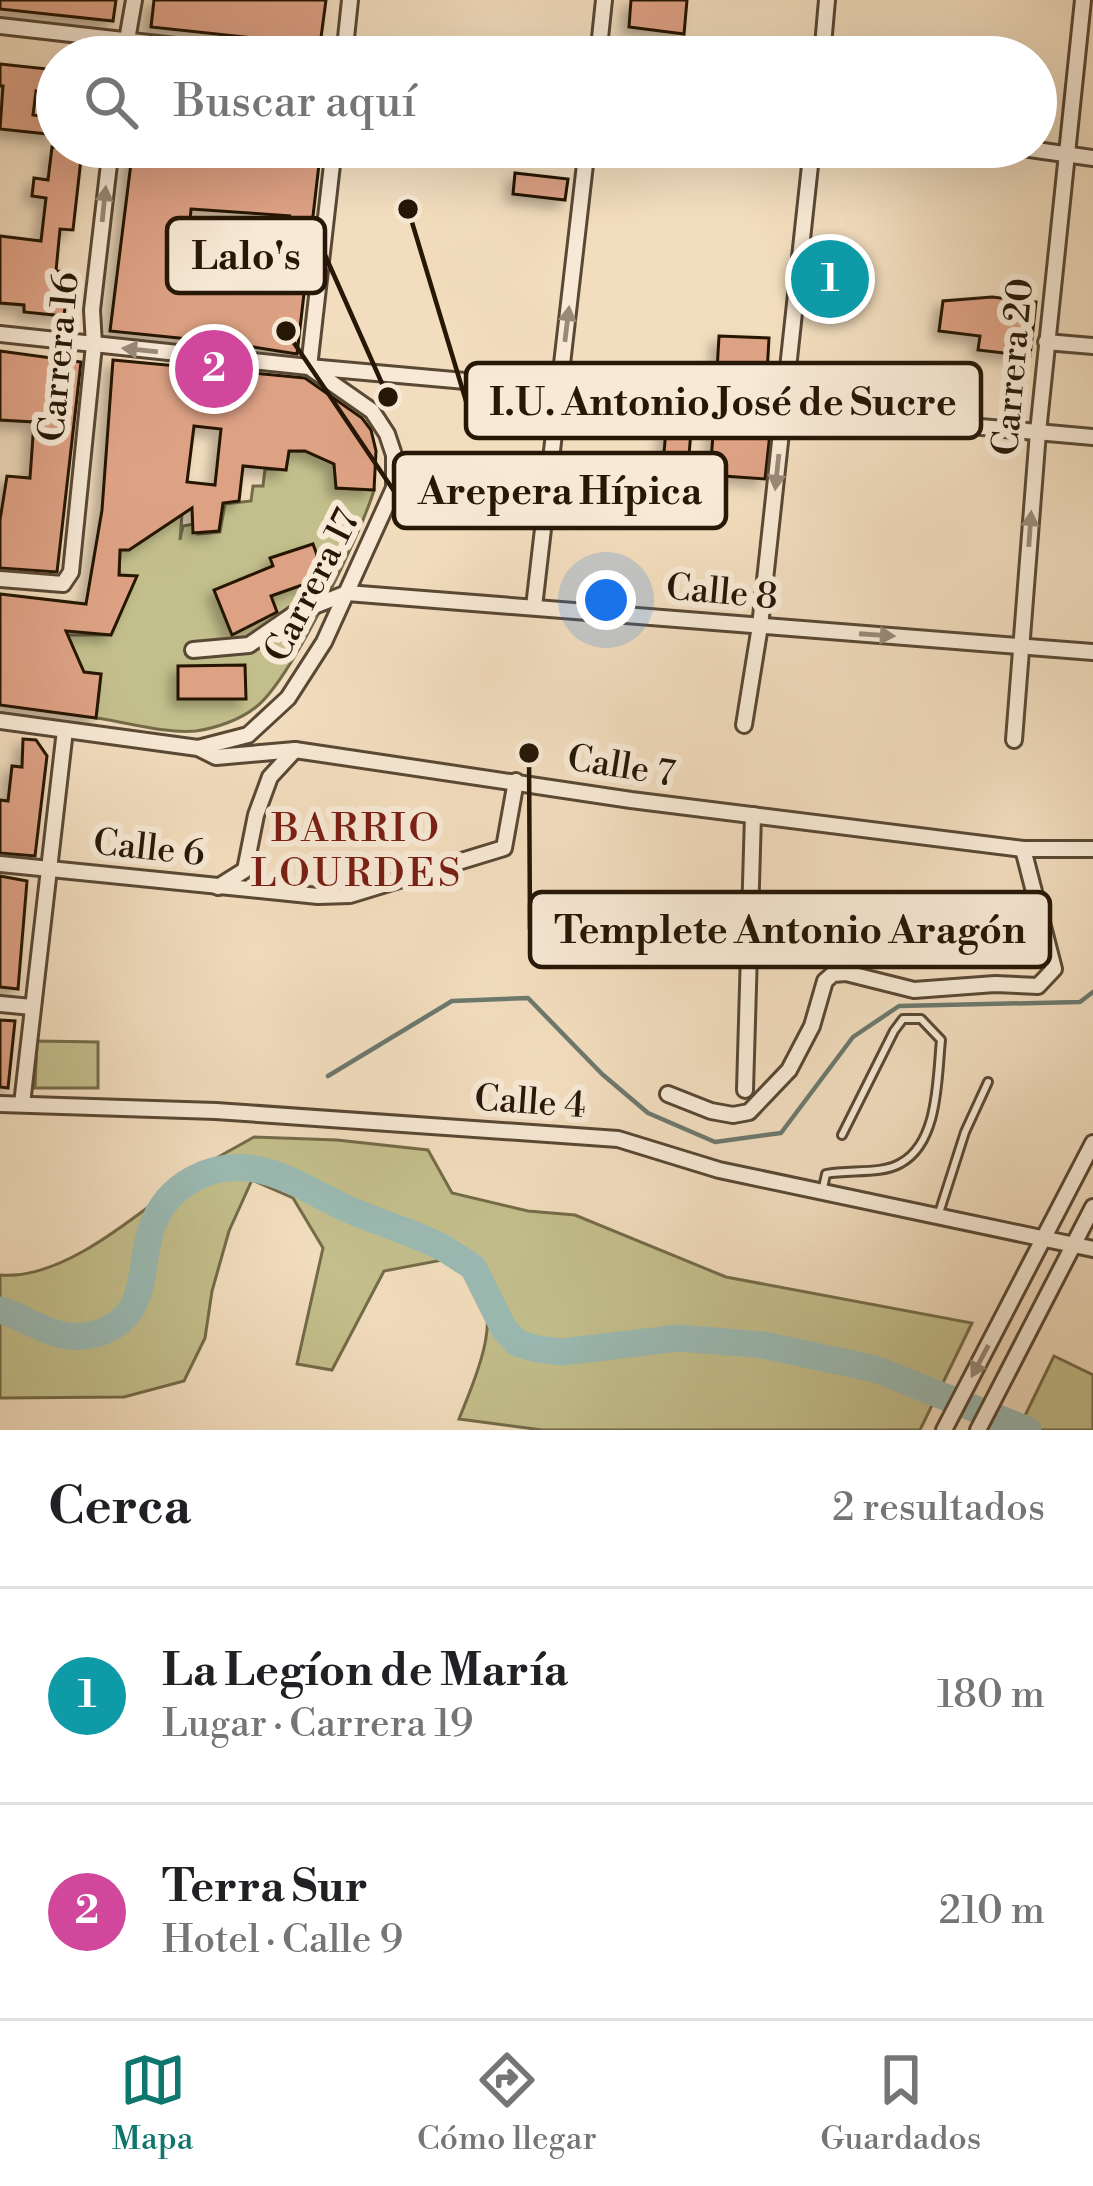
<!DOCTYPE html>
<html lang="es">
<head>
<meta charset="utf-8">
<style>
	body { margin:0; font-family:"Libre Bodoni",serif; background:#f6f6f6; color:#202124 }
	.you { position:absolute; left:606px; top:600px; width:42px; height:42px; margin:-30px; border:9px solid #fff; border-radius:50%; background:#1a73e8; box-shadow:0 0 0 18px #1a73e833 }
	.badge { display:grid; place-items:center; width:78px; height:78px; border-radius:50%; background:#0f766e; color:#fff; font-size:39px; font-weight:700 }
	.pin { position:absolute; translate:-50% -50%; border:6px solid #fff; box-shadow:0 3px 12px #0006 }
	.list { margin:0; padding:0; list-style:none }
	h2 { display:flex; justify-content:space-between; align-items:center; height:156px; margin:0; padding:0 48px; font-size:51px }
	h2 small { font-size:39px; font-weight:400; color:#757577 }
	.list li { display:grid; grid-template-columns:78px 1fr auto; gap:36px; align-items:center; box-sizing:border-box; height:216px; padding:0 48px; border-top:3px solid #e0e0e0 }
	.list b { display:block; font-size:45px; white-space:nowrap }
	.list p { margin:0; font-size:39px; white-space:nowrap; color:#757577 }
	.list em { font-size:39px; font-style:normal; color:#757577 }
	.icon { flex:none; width:66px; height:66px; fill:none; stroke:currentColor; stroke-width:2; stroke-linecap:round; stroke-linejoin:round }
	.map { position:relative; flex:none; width:1093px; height:1430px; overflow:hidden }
	.search { position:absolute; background:#fff; box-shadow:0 12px 48px #0002; left:36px; right:36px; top:36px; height:132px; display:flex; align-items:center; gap:30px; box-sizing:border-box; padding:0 42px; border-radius:66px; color:#757577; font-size:45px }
	.sheet { height:588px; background:#fff }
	nav { display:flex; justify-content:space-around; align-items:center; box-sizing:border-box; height:168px; border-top:3px solid #e0e0e0; background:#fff; font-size:33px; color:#757577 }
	nav a { display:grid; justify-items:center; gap:6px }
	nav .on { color:#0f766e }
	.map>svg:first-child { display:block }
	.green { fill:#c3bf8c; stroke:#746b49; stroke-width:3 }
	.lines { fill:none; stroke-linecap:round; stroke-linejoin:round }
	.stream { stroke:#6c796e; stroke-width:4.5 }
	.river { stroke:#9bbbb4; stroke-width:27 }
	.building { fill:#dda184; stroke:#261706; stroke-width:3; fill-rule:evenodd; filter:url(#shadow) }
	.service-casing { stroke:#594834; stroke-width:12 }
	.minor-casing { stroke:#594834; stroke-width:20 }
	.service { stroke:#f7e9d5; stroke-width:6 }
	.minor { stroke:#f7e9d5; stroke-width:14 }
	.oneway { fill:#998a78 }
	.labels { text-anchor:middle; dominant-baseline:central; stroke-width:12; stroke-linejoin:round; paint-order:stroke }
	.street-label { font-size:36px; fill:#261706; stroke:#f7e9d5 }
	.neighbourhood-label { font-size:39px; letter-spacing:3px; fill:#7a1f14; stroke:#f7e9d5 }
	.leader { fill:none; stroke:#261706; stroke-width:4.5 }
	.callout-dot { fill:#261706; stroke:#f7e9d5; stroke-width:4.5 }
	.callout { fill:#f7e9d5; stroke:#261706; stroke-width:4.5 }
	.callout-label { font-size:39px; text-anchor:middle; font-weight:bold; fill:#261706 }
</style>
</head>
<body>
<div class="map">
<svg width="1093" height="1430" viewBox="0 0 1093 1430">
	<defs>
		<filter id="shadow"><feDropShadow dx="-7" dy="7" stdDeviation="6" flood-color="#0004"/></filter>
	</defs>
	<rect width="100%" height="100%" fill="#f2ddbe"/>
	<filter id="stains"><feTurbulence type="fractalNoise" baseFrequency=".00167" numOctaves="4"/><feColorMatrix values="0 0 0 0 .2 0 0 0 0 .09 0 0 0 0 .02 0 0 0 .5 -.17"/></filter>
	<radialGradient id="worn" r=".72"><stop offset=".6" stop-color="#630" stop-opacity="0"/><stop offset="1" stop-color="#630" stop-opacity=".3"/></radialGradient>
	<g class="green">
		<path d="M289,451h16l29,13 3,24 37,2c-13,44 -84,191 -118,217 -16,13 -40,21 -60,24 -31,3 -69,-9 -100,-13l5,-44 -40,-4 7,-35h43l25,-58 -17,-2 1,-25 62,-36 -2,26 3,-14 16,-3 -1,11 22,-2 5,-28 26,-3 2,-15h10l2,-17 21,1z"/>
		<polygon points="37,1041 98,1042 98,1088 35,1088"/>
		<path d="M254,1137l83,3 91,10 24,43 76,18 47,4 151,62 246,46 -52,107h-378l-83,-11c14,-36 47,-104 15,-137 -8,-9 -22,-16 -32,-22l-58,11 -52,99 -35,-6 26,-116 -30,-50 -41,-18 -23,51 -17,60 -7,47 -21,43 -60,16 -124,1v-123c66,6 146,-68 197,-105 18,-12 38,-22 57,-33z"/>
		<polygon points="1054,1356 1093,1375 1093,1430 1018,1430"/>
	</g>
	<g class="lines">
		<polyline class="stream" points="328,1076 452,1001 528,998 602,1074 648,1113 715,1142 781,1133 853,1037 899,1006 1080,1002 1093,992"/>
		<path class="river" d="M0,1310c33,10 58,35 95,24 54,-15 43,-62 56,-104 15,-47 63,-70 109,-60 32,7 62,28 92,41 31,13 63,22 93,38l28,18 31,62 13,14 20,6 25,3 117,-14 85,7 111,24 153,61"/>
	</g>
	<g class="building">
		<polygon points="0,0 116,0 113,21 0,9"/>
		<polygon points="154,0 326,0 320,45 151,27"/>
		<polygon points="631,0 687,0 684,34 629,27"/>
		<polygon points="0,64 57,70 57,93 36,91 33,115 57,118 57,135 0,129 3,86 0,86"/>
		<polygon points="52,147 82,150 73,230 60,229 56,271 69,272 64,316 24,312 24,305 0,303 0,236 41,241 46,198 32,196 34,178 48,180"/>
		<path d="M133,147h188l-24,207 -69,-11 -118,-12zM191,209l100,7 -103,29z"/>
		<polygon points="515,173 568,179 565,200 513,194"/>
		<polygon points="992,297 1036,302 1030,356 978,350 980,336 939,331 943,301"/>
		<polygon points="719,336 769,338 766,391 716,389"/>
		<polygon points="0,351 81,362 57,572 0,568 0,520 7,476 30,478 34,422 0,420"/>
		<path d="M113,360l192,18 57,40 9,12 5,21 -2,39 -38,-2 -2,-24 -29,-13h-16l-3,19 -43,-4 -4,35 -16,2 -4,28 -26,2 -1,-25 -63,42h-9l-1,25 18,1 -26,59 -45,-4 18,41 17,2 -5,44 -96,-13v-111l86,10 16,-94zM194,426l27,3 -6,56 -28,-3z"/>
		<polygon points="667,417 692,419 687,479 662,477"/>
		<polygon points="714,421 771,424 765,479 710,475"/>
		<polygon points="313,544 325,577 271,596 277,612 232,635 214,590 273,566 270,558"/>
		<polygon points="245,665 246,699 178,699 178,666"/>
		<polygon points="23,739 36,740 47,756 35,856 0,853 0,800 8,801 12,766 22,767"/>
		<polygon points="0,876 27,881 18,989 0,987"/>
		<polygon points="0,1020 15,1021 8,1088 0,1087"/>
	</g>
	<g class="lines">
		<defs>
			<g id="service">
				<path d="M823,1188l3,-14c23,-5 55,1 75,-11 38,-21 36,-85 40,-123l-20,-21h-18l-9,12 -52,104"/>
				<polyline points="939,1213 965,1132 988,1082"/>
			</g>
			<g id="minor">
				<polyline points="0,26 273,57"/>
				<polyline points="124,57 134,0"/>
				<polyline points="344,57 350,0"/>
				<polyline points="598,57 604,0"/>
				<polyline points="822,57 827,0"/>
				<polyline points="1015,147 1093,158"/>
				<polyline points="0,334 309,367 1093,437"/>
				<polyline points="1046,342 1093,346"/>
				<polyline points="0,579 63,584 71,572 94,345 92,310 111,147"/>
				<polyline points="534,607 587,147"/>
				<polyline points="193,650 249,645 294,614 347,593 1093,652"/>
				<polyline points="0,721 198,748 216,757 295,750 631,800 1023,849 1093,849"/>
				<polyline points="744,725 760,626 812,147"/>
				<polyline points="1014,740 1038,432 1083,0"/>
				<polyline points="198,748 248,735 288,698 324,642 394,488 394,455 387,434 372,411 309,367 334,147"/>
				<polyline points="0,864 318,896 350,895 504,848 516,781"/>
				<polyline points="218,887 245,870 256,815 270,777 295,750"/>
				<polyline points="0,1004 32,1007"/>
				<polyline points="745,1090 753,815"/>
				<polyline points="668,1094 711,1111 733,1115 749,1112 789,1070 812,1026 825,981 833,974 846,973 914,990 995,984 1038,986 1054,969 1023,849"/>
				<polyline points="0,1104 216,1111 618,1139 719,1170 1093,1249"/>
				<polyline points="22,1104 65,730"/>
				<polyline points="944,1430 1093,1143"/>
				<polyline points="978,1430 1093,1207"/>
			</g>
		</defs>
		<use href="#service" class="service-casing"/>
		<use href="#minor" class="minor-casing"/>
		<use href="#service" class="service"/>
		<use href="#minor" class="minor"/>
	</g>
	<defs><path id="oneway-solid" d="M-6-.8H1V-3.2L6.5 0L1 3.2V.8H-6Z" transform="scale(3)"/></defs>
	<g class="oneway">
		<use href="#oneway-solid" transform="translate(104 204) rotate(-84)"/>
		<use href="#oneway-solid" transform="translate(567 324) rotate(-83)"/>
		<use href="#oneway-solid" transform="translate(140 350) rotate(-174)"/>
		<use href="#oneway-solid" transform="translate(777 472) rotate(96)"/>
		<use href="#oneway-solid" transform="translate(1030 529) rotate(-86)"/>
		<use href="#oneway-solid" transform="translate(877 635) rotate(4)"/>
		<use href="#oneway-solid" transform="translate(980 1361) rotate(118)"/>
	</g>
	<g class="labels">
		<g class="street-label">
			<text transform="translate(60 357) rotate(-85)">Carrera 16</text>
			<text transform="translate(1014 367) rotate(-85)">Carrera 20</text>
			<text transform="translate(313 586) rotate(-63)">Carrera 17</text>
			<text transform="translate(722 593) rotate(5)">Calle 8</text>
			<text transform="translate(621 767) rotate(9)">Calle 7</text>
			<text transform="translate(149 849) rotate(6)">Calle 6</text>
			<text transform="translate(530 1103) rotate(4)">Calle 4</text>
		</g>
		<g class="neighbourhood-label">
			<text x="357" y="829">BARRIO<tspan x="357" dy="45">LOURDES</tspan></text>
		</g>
	</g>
	<path class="leader" d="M388 397L325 255M408 209L466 401M286 331L394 491M529 753L530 929"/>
	<g class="callout-dot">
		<circle cx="388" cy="397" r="12"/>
		<circle cx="408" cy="209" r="12"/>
		<circle cx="286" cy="331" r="12"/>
		<circle cx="529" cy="753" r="12"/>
	</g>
	<g class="callout">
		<rect x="167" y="218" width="158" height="75" rx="12"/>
		<rect x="466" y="363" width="515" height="75" rx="12"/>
		<rect x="394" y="453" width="332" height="75" rx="12"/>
		<rect x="530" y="892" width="520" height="75" rx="12"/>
	</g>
	<g class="callout-label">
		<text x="246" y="269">Lalo's</text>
		<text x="723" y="415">I.U. Antonio José de Sucre</text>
		<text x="560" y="504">Arepera Hípica</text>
		<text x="790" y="943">Templete Antonio Aragón</text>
	</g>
	<rect width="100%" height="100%" filter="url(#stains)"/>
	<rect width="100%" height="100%" fill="url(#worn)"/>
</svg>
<div class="you"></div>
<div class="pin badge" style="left:830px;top:279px;background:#0f9aa8">1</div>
<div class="pin badge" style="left:214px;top:369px;background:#d1479c">2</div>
<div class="search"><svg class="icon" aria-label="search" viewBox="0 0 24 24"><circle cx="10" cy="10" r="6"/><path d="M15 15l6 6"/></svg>Buscar aquí</div>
</div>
<section class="sheet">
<h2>Cerca<small>2 resultados</small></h2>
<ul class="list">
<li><span class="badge" style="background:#0f9aa8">1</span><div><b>La Legíon de María</b><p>Lugar · Carrera 19</p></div><em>180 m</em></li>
<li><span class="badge" style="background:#d1479c">2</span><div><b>Terra Sur</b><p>Hotel · Calle 9</p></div><em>210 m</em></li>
</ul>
</section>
<nav>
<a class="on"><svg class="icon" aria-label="map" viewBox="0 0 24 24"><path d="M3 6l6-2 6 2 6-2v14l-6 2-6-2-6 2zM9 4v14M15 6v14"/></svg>Mapa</a>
<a><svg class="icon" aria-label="directions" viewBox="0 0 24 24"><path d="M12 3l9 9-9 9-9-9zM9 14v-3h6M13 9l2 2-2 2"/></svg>Cómo llegar</a>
<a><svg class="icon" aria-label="saved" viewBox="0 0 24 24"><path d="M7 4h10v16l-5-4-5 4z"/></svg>Guardados</a>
</nav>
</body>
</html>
